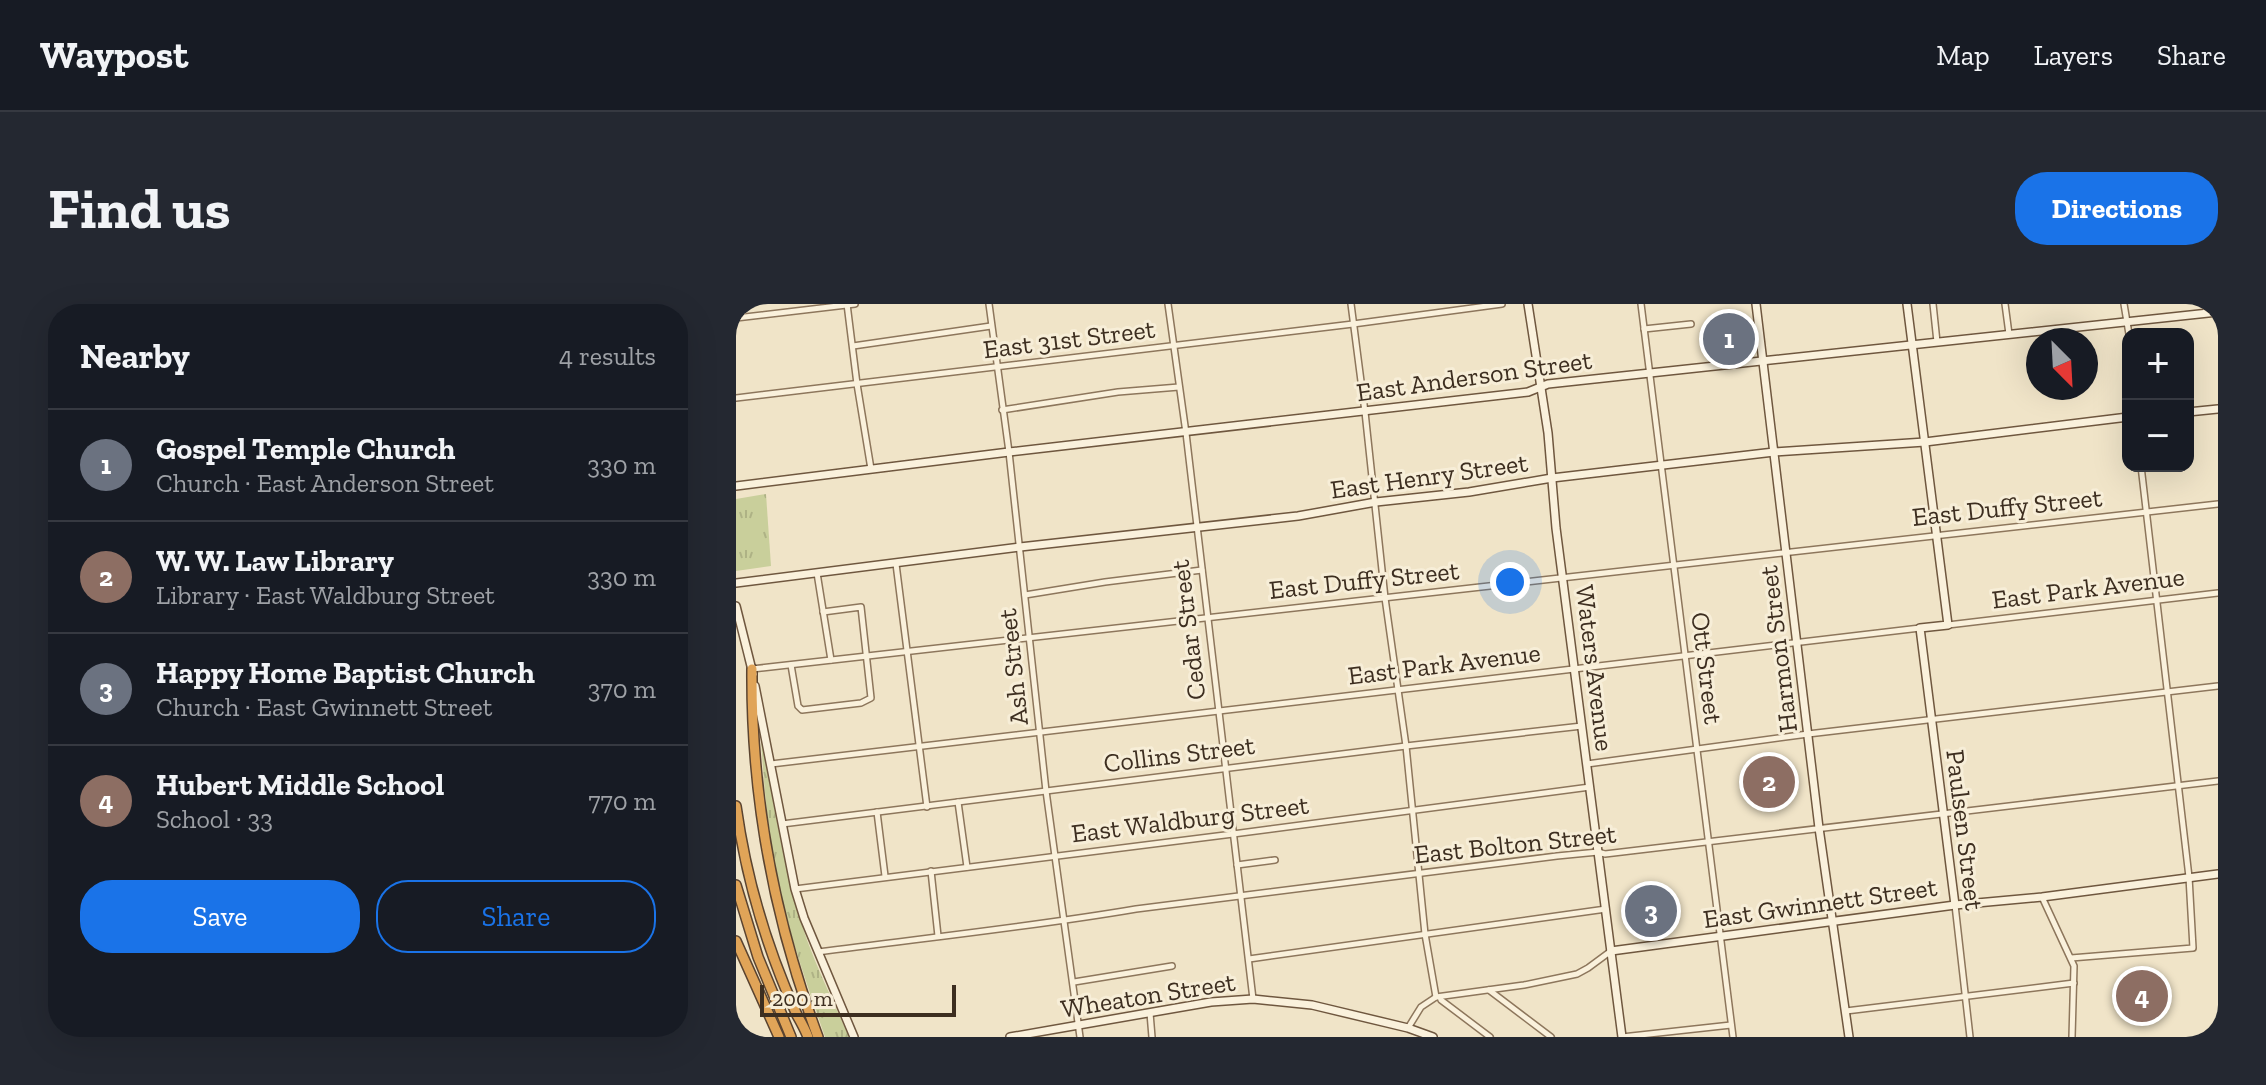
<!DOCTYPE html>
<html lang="en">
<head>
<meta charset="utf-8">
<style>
	body { margin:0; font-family:"Zilla Slab",serif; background:#242831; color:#f1f3f6 }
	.controls { position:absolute; right:24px; top:24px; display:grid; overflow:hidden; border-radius:16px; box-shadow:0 8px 32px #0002 }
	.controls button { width:72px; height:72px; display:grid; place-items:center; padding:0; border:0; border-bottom:2px solid #363941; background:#171b24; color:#f1f3f6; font:40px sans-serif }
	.compass { position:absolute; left:1290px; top:24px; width:72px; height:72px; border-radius:50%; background:#171b24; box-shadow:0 8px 32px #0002; rotate:156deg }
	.scale { position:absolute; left:24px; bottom:20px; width:196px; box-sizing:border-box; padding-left:8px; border:4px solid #3d2e20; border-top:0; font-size:22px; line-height:28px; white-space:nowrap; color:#3d2e20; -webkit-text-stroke:6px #f7eed8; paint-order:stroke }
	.you { position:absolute; left:774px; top:278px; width:28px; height:28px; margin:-20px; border:6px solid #fff; border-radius:50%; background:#1a73e8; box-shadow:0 0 0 12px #1a73e833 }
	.badge { display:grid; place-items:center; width:52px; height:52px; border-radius:50%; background:#1a73e8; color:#fff; font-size:26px; font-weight:700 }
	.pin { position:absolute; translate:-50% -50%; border:4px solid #fff; box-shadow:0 2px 8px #0006 }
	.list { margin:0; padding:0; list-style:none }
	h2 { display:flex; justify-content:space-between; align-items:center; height:104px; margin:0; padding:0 32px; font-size:34px }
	h2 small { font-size:26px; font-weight:400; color:#9ea1a6 }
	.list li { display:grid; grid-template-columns:52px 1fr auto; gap:24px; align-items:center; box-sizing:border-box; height:112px; padding:0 32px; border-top:2px solid #363941 }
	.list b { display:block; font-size:30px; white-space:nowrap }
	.list p { margin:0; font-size:26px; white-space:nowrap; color:#9ea1a6 }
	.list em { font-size:26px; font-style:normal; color:#9ea1a6 }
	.actions { display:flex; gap:16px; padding:24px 32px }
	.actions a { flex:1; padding:18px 0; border:2px solid #1a73e8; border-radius:32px; text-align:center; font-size:28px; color:#1a73e8 }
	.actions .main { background:#1a73e8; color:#fff }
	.map { position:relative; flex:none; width:1482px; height:733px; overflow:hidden; border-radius:32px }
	header { display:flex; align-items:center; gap:48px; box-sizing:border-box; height:112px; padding:0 40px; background:#171b24; border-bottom:2px solid #363941 }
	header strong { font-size:38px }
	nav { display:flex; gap:44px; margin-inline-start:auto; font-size:28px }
	.intro { display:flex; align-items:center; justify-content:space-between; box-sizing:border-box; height:192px; padding:0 48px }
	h1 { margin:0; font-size:56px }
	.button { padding:20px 36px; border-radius:32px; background:#1a73e8; color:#fff; font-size:28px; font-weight:700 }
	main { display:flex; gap:48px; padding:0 48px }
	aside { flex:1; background:#171b24; border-radius:32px; box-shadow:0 8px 32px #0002 }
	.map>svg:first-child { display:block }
	.grass { fill:url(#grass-tufts) }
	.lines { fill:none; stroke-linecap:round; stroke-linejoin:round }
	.street-casing { stroke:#8d765c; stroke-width:8 }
	.secondary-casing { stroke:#6f573f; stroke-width:10 }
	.highway-casing { stroke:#5b4430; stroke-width:12 }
	.street { stroke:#faf1dc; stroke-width:5 }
	.secondary { stroke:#faf1dc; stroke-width:7 }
	.highway { stroke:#e0a458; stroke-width:9 }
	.labels { text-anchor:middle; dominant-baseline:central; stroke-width:6; stroke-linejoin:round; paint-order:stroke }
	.street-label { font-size:26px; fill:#3d2e20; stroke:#f7eed8 }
</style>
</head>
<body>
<header>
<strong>Waypost</strong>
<nav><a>Map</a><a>Layers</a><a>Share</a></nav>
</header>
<div class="intro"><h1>Find us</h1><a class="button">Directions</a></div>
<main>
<aside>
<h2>Nearby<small>4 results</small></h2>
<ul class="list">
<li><span class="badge" style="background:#6b7280">1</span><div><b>Gospel Temple Church</b><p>Church · East Anderson Street</p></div><em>330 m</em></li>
<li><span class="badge" style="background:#8d6e63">2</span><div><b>W. W. Law Library</b><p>Library · East Waldburg Street</p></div><em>330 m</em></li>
<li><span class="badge" style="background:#6b7280">3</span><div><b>Happy Home Baptist Church</b><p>Church · East Gwinnett Street</p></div><em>370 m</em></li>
<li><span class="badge" style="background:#8d6e63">4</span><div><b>Hubert Middle School</b><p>School · 33</p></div><em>770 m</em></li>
</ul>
<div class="actions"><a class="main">Save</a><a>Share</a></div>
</aside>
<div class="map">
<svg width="1482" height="733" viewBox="0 0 1482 733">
	<defs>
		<pattern id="grass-tufts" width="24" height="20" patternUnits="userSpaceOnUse" patternTransform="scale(2)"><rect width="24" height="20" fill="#c9cf9b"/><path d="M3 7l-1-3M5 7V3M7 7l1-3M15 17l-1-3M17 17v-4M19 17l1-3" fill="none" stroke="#aeb285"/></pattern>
	</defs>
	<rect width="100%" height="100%" fill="#f0e4c8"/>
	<g class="grass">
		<polygon points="30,190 35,262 0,267 0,195"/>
		<path d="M25,435c14,67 23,136 46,201 12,33 28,65 42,97h-24c-16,-47 -33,-94 -44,-143 -12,-51 -17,-103 -20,-155z"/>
	</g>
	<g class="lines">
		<defs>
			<g id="street">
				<polyline points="111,0 121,80 135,165"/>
				<polyline points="253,0 273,148 310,487 344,733"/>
				<polyline points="432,0 450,129 517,695"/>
				<polyline points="615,0 629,108 649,294 670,442 689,630 700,693"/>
				<polyline points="905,0 997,733"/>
				<polyline points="1197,0 1201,38"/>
				<polyline points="1269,0 1273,30"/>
				<polyline points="1388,0 1393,30"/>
				<polyline points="0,14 119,0"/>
				<polyline points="908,25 955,20"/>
				<polyline points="117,42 255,22"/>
				<polyline points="0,94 617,20 766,0"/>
				<polyline points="266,106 382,88 443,83"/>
				<polyline points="160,260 191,503"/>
				<polyline points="81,269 95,356"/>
				<polyline points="289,291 369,278 466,266"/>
				<polyline points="1212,321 1482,289"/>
				<polyline points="55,361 62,402 66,406 125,399 135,394 125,303 87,308"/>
				<polyline points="16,365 1482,200"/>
				<polyline points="35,460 1184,324"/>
				<polyline points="851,460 1072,430 1482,382"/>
				<polyline points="222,498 231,563"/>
				<polyline points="141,508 149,572"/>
				<polyline points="46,520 670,442 846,422"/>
				<polyline points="501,561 539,556"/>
				<polyline points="195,567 202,632"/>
				<polyline points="59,585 497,530 854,483"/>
				<polyline points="1306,593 1338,662 1336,733"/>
				<polyline points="1219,601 1234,733"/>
				<path d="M82,648c106,-14 213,-25 318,-43l421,-53 41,-4 7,2 613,-73"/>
				<polyline points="1335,654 1457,644 1453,573 1405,162"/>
				<polyline points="513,655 870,605"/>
				<polyline points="338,678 436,662"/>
				<polyline points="753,686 815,733"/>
				<polyline points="704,693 705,696 754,733"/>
				<polyline points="1110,707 1338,679"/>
				<polyline points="414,709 416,733"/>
				<polyline points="672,724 685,703 700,693 788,681 841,670 852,664 875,647"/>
				<polyline points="886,733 995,721"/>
			</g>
			<g id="secondary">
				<polyline points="792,0 812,129 820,224 886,733"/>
				<polyline points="1020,0 1083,524 1113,733"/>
				<polyline points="1171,0 1212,321 1184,324 1219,601"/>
				<polyline points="1452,108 1482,105"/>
				<polyline points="0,182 273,148 792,88 812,80 1482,8"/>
				<polyline points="0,279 284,243 562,212 640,198 733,188 816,174 1038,148 1189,138 1392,113"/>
				<polyline points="0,302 17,370"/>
				<polyline points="19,382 59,585 68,614 118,733"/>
				<polyline points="875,647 1219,601 1306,593 1482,570"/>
				<polyline points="274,733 475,698 517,695 576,701 672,724 697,733"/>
			</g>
			<g id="highway">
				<path d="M16,365c-1,126 22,250 66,368"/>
				<path d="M0,502c10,72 31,143 61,209 4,7 8,14 11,22"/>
				<polyline points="0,581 22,653 55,733"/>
				<polyline points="0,637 43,733"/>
			</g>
		</defs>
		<use href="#street" class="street-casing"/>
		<use href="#secondary" class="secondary-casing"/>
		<use href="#highway" class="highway-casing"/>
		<use href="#street" class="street"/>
		<use href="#secondary" class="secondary"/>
		<use href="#highway" class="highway"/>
	</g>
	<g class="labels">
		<g class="street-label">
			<text transform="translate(333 35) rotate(-7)">East 31st Street</text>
			<text transform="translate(738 72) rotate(-8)">East Anderson Street</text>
			<text transform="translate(693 172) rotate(-8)">East Henry Street</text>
			<text transform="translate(1271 203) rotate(-6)">East Duffy Street</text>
			<text transform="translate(628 276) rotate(-6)">East Duffy Street</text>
			<text transform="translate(1352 284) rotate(-7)">East Park Avenue</text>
			<text transform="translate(452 326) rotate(-97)">Cedar Street</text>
			<text transform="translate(1042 345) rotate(-97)">Harmon Street</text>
			<text transform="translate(708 360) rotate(-7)">East Park Avenue</text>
			<text transform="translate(277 363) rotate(-96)">Ash Street</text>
			<text transform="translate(859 364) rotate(83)">Waters Avenue</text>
			<text transform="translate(971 364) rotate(83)">Ott Street</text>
			<text transform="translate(443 450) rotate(-7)">Collins Street</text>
			<text transform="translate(454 515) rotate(-7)">East Waldburg Street</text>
			<text transform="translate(1229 526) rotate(83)">Paulsen Street</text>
			<text transform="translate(779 540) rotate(-6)">East Bolton Street</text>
			<text transform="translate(1084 599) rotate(-8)">East Gwinnett Street</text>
			<text transform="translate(412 691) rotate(-9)">Wheaton Street</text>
		</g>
	</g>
</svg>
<div class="controls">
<button>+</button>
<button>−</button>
</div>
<svg class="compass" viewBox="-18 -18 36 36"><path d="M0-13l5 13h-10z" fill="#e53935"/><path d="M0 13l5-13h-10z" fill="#9ea1a6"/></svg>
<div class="scale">200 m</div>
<div class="you"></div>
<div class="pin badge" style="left:993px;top:35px;background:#6b7280">1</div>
<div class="pin badge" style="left:1033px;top:478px;background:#8d6e63">2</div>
<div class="pin badge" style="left:915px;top:607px;background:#6b7280">3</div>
<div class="pin badge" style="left:1406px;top:692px;background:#8d6e63">4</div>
</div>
</main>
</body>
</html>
